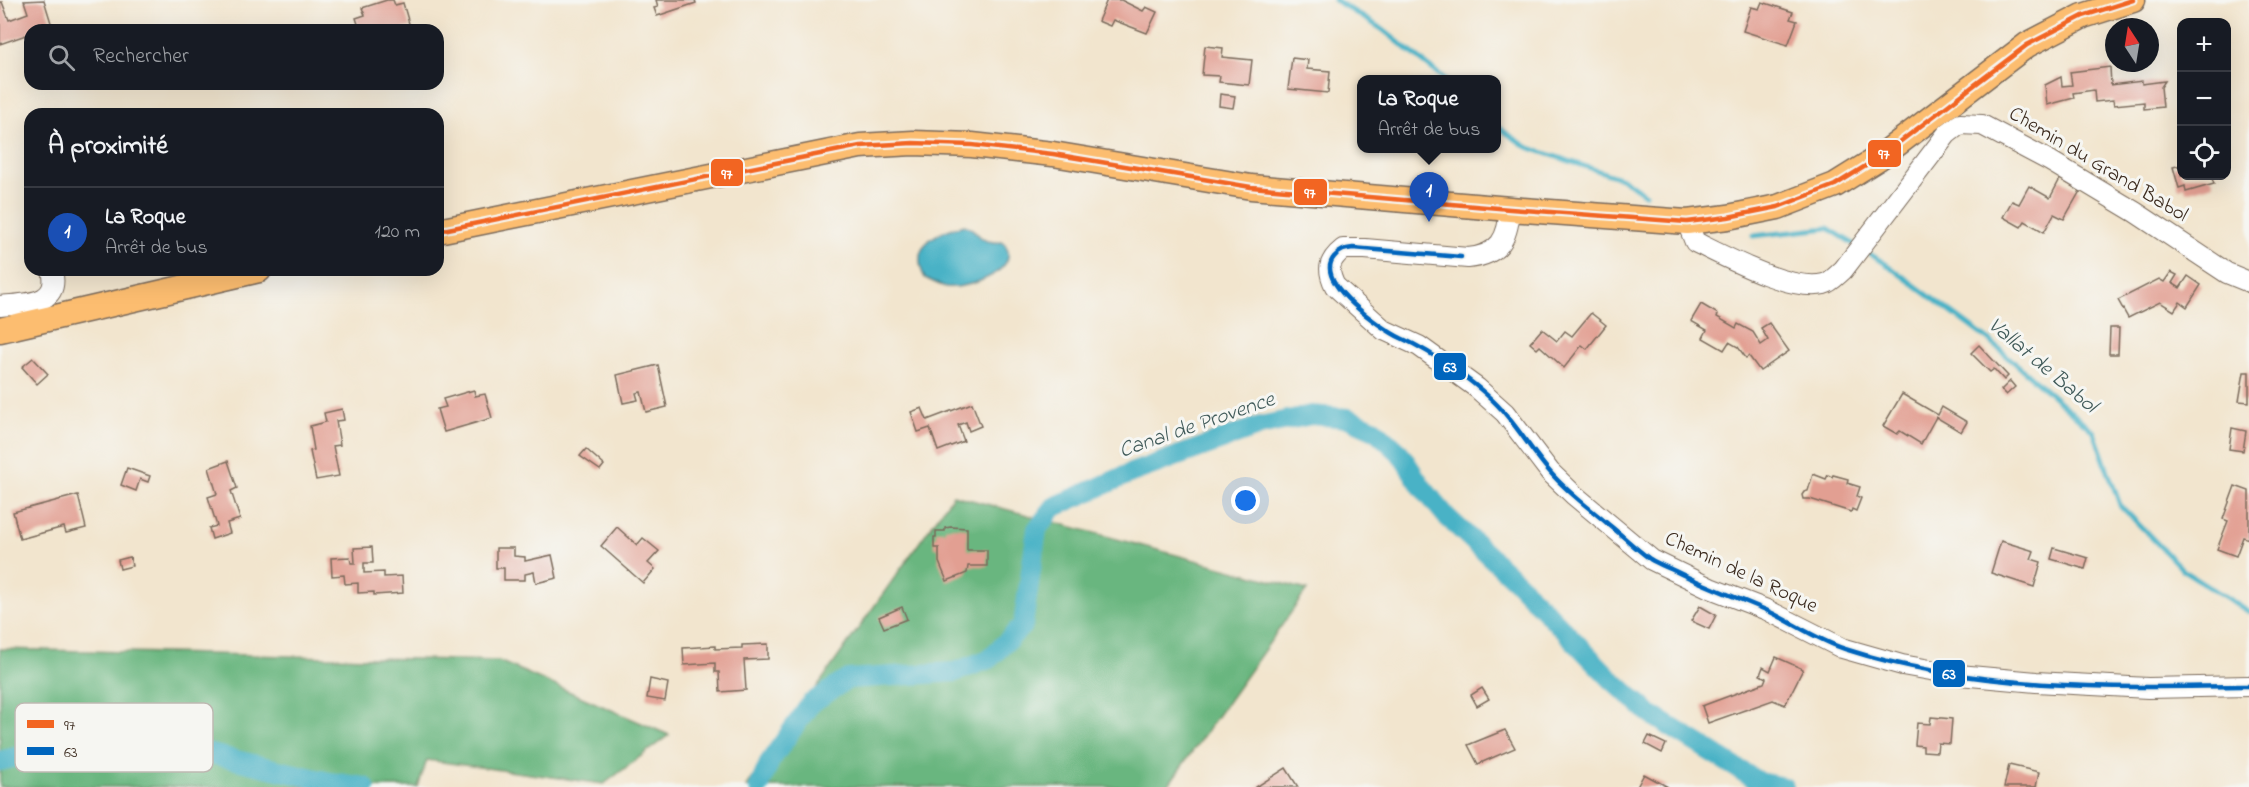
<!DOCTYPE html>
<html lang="fr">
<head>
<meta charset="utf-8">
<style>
	body { margin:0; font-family:"Indie Flower",sans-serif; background:#20242c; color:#f1f3f6 }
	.controls { position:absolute; right:18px; top:18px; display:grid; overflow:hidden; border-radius:12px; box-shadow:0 6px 24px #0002 }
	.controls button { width:54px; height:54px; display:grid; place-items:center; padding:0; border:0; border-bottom:2px solid #363941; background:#171b24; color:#f1f3f6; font:30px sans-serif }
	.compass { position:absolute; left:2105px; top:18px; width:54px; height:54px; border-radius:50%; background:#171b24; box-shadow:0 6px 24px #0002; rotate:348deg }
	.you { position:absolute; left:1246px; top:501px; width:21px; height:21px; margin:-15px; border:4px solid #fff; border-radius:50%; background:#1a73e8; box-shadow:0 0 0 9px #1a73e833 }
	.badge { display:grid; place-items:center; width:39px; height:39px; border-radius:50%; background:#2563eb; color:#fff; font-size:20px; font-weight:700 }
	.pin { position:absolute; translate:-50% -50px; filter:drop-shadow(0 2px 3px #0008) }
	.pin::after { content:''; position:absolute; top:32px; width:21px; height:18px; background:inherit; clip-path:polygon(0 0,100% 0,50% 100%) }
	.popup { position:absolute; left:1357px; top:75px; width:144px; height:78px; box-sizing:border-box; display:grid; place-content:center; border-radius:12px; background:#171b24; filter:drop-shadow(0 2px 4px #0005); font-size:20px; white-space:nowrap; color:#9ea1a6 }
	.popup b { font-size:22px; color:#f1f3f6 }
	.popup::after { content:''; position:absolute; left:50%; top:100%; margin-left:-12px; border:12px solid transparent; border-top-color:#171b24 }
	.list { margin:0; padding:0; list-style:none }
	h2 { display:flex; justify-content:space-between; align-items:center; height:78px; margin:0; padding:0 24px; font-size:26px }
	h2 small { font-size:20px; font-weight:400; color:#9ea1a6 }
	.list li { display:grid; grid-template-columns:39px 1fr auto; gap:18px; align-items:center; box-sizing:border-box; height:90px; padding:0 24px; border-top:2px solid #363941 }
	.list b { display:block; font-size:22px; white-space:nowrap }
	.list p { margin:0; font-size:20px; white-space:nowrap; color:#9ea1a6 }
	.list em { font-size:20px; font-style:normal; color:#9ea1a6 }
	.icon { flex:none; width:33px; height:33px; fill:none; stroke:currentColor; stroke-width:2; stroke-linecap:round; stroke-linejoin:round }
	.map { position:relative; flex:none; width:2249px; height:787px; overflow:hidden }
	.search { position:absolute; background:#171b24; box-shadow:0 6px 24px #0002; left:24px; top:24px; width:420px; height:66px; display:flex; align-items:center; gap:15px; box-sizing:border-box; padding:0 21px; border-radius:18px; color:#9ea1a6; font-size:22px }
	.panel { position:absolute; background:#171b24; box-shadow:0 6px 24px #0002; left:24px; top:108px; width:420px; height:168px; border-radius:18px }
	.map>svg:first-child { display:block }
	.forest { fill:#69b67f; stroke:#52704e; stroke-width:1.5 }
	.water { fill:#48b2c6; stroke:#426e72; stroke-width:1.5 }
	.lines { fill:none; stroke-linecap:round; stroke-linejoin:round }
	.stream { stroke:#48b2c6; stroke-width:5 }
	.canal { stroke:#48b2c6; stroke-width:20 }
	.building { fill:#e29f92 }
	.minor-casing { stroke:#7b6b5c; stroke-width:22 }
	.major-casing { stroke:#7b6b5c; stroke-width:27 }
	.minor { stroke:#fff; stroke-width:20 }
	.major { stroke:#fcbd6f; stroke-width:24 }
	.bus-1-casing { stroke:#f6f6f2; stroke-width:9 }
	.bus-2-casing { stroke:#f6f6f2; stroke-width:9 }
	.bus-1 { stroke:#f26522; stroke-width:4.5 }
	.bus-2 { stroke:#0065bd; stroke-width:4.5 }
	.labels { text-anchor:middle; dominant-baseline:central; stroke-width:6; stroke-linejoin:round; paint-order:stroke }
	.street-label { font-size:21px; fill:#3b2a1e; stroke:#f6f6f2 }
	.water-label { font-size:22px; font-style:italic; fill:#405a59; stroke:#f6f6f2 }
	.key { fill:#f6f6f2; stroke:#beb9b2; stroke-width:1.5 }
	.key-label { font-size:16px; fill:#3b2a1e }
	.line-badge { stroke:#f6f6f2; stroke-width:2 }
	.badge-label { font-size:16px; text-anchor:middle; font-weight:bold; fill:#fff }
</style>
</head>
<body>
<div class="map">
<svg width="2249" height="787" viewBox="0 0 2249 787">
	<rect width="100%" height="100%" fill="#f6f6f2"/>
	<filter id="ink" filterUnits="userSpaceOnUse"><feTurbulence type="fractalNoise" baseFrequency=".0167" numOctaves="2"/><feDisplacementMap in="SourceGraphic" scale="12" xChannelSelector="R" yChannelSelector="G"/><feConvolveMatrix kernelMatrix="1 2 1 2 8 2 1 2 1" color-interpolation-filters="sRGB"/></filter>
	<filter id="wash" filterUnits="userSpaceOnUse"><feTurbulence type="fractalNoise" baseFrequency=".008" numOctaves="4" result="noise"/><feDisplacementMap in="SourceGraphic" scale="24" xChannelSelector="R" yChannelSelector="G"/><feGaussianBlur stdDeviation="1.35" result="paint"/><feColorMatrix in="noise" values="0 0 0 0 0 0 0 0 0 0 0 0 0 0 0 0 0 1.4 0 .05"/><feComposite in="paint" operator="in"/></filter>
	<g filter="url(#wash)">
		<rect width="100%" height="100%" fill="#f2e5ce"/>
		<g class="forest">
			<polygon points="953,495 1307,590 1167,787 746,787"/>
			<polygon points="0,649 499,661 669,735 604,784 427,760 418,787 0,787"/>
		</g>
		<path class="water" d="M964,225c17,4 10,19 39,17 23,27 -36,48 -57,45 -7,-2 -15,-6 -21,-9 -17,-33 11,-46 39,-53z"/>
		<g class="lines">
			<g class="stream">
				<polyline points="1335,0 1382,29 1446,80"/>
				<polyline points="1496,126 1527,147 1623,179 1645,194"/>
				<polyline points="1753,236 1828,228 1886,264 1990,341 2094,432 2120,505 2183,570 2249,612"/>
			</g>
			<g class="canal">
				<polyline points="0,761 103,735 139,737 329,782 365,787"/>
				<polyline points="759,787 770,761 811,703 848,679 955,672 989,659 1023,625 1037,529 1054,507 1131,473 1260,426 1311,415 1348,418 1375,430 1400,453 1422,487 1446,516 1517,582 1611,679 1650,714 1759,782 1784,787"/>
			</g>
		</g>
		<g id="blocks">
			<g class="building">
				<polygon points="44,0 52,26 42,30 30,30 29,34 0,44 0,2 2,2 9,20 28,13 24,1"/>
				<polygon points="387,0 393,0 395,5 403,3 410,27 400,30 360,30 356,18 365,15 362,8"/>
				<polygon points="656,0 695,0 696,3 657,16 654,8 658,7"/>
				<polygon points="1107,0 1121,0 1143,11 1146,7 1157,12 1147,33 1113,20 1110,26 1098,21"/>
				<polygon points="1762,2 1793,12 1790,19 1797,21 1788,45 1743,31 1751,7 1759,9"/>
				<polygon points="1205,46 1223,48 1222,57 1252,60 1249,85 1219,82 1220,76 1202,75"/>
				<polygon points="1292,58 1308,60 1307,69 1330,71 1328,93 1288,89"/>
				<polygon points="2110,67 2111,85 2142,81 2142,84 2165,81 2161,87 2163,107 2144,109 2144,102 2114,105 2113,100 2095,102 2094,90 2073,93 2074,98 2047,105 2045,85 2061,77 2062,86 2072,85 2070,72"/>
				<polygon points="1220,94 1235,96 1233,108 1219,106"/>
				<polygon points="2181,165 2181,176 2211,176 2214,184 2186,192 2185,186 2179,188 2173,167"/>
				<polygon points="2060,179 2080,191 2064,219 2054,214 2044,232 2025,221 2021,227 2003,217 2012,201 2019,204 2029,186 2050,198"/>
				<polygon points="2171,272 2177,275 2172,283 2180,288 2188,276 2201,285 2187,307 2180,302 2174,311 2160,302 2128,318 2118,300 2159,279 2164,282"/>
				<polygon points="1701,304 1718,314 1717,317 1736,328 1738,324 1753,332 1761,345 1768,340 1761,328 1769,323 1789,351 1760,371 1749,356 1746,358 1738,347 1729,342 1724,350 1703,338 1707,330 1691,321"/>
				<polygon points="1591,313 1606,325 1587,349 1582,345 1564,368 1540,346 1537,349 1530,343 1542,329 1557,341 1565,331 1572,336"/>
				<polygon points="2110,328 2119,328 2118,354 2109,354"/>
				<polygon points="1979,345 2008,376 2004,380 1994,369 1990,372 1971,353"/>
				<polygon points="33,358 48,374 37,384 22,367"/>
				<polygon points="658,365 667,407 646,412 641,392 636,393 638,400 623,403 617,375"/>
				<polygon points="2244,372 2249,372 2249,402 2239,401"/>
				<polygon points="2010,381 2015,387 2006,395 2001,390"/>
				<polygon points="474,390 475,396 485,394 492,418 444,432 437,409 446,407 443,399"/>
				<polygon points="1902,394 1938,415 1942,407 1967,422 1961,432 1936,417 1921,444 1900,431 1897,434 1883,426"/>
				<polygon points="972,403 981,426 969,431 966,422 958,425 964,441 938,451 930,428 918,432 911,412 922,408 927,420"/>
				<polygon points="342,409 344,420 336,421 340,445 333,446 339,476 316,480 310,451 314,450 310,426 326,422 324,413"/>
				<polygon points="2232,428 2246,431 2243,451 2229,449"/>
				<polygon points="586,449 604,465 600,470 580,456"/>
				<polygon points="228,461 237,488 231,491 240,519 227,523 230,533 212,539 209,528 217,526 208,497 217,494 209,468"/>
				<polygon points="127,468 150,476 148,482 140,479 136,491 121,485"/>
				<polygon points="1813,474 1826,479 1828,475 1832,477 1833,475 1848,479 1847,483 1860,487 1857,496 1861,498 1856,511 1852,509 1851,512 1810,499 1803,499 1802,495 1804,492 1808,491"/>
				<polygon points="2235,486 2249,491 2249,539 2243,537 2236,556 2217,549 2228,521 2223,519"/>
				<polygon points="78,495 86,528 66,533 64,527 20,539 13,512"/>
				<polygon points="617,527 637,545 643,538 659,551 648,563 655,569 643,583 601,546"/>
				<polygon points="951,527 967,528 967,550 987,550 987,566 968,566 967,573 947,581 939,562 939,548 934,548 934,537 936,537 936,531 945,531 945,528"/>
				<polygon points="2001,541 2034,551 2031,559 2041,562 2034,587 1991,573"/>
				<polygon points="372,547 373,563 364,563 364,573 384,572 384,577 402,576 403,593 374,595 374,592 358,593 358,583 345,584 344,575 332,576 331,558 350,557 351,563 355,563 354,548"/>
				<polygon points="496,548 514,548 514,556 525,557 525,561 552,555 557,578 536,583 534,572 525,574 525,580 504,580 504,568 496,568"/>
				<polygon points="2054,548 2088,558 2085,569 2051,559"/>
				<polygon points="130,557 132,566 120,569 118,560"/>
				<polygon points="1700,606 1716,615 1709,629 1691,621"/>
				<polygon points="902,607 907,619 884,628 879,617"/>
				<polygon points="768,644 768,659 744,660 746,690 720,692 719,672 715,672 715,663 684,665 683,648 715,646 715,649 742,648 742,645"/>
				<polygon points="1776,657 1803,669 1785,705 1773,700 1708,723 1702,706 1764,683 1766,678 1760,675 1763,667 1770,671"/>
				<polygon points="650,679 668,683 665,701 647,698"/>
				<polygon points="1482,688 1489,699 1477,706 1471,695"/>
				<polygon points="1931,717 1952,719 1950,744 1938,743 1937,752 1923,751 1923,746 1915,745 1917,723 1930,724"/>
				<polygon points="1505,730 1515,748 1478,764 1468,745"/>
				<polygon points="1649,736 1666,744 1662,753 1645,744"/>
				<polygon points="2009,765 2039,772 2036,787 2004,787"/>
				<polygon points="1286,768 1298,787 1256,787"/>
				<polygon points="1644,774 1668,787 1637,787"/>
			</g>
		</g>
	</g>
	<g filter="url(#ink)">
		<use href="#blocks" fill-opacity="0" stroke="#7b6b5c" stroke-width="1.5"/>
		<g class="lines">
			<defs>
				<g id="minor">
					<path d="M1510,209c-2,29 -10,46 -42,49l-103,-9h-22c-15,12 -16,21 -8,37l49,44 35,16 58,42 28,25 45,59 24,23 78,65 58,28 57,22 75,38 60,17 57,10 77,7 112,6 101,-2"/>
					<path d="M1687,222l8,20c31,15 95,50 129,42 7,-2 13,-9 19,-14l104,-136 13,-10 22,1 68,36 85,51 92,61 22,9"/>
					<path d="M0,306c25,-3 61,0 52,-36"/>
				</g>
				<g id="major">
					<polyline points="438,231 860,146 913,143 972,145 1053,154 1251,187 1510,209 1687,222 1728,217 1778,207 1835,185 1880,157 2027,45 2083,16 2133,0"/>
					<polyline points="0,330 259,270"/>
				</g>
			</defs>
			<use href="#minor" class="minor-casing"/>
			<use href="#major" class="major-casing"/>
			<use href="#minor" class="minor"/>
			<use href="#major" class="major"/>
			<defs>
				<polyline id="bus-1" points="438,231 860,146 913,143 972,145 1053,154 1251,187 1510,209 1687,222 1728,217 1778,207 1835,185 1880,157 2027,45 2083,16 2133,0"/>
				<path id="bus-2" d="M1461,257l-108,-9c-8,1 -13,2 -19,9 -21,25 48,72 67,81 32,14 84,50 106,78 15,18 28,39 43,56 17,20 38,35 58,52 14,11 27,24 42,35 8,5 17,8 25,12 30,15 61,26 91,39 26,12 51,30 79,39 129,42 270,39 404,37"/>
			</defs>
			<use href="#bus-1" class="bus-1-casing"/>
			<use href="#bus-2" class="bus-2-casing"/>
			<use href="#bus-1" class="bus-1"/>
			<use href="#bus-2" class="bus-2"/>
		</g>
	</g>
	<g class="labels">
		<g class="street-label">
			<text transform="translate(2098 165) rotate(31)">Chemin du Grand Babol</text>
			<text transform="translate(1741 573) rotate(25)">Chemin de la Roque</text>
		</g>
		<g class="water-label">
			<text transform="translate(2042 366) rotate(40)">Vallat de Babol</text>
			<text transform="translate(1197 426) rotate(-19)">Canal de Provence</text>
		</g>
	</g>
	<rect x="15" y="703" width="198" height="69" rx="9" class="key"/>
	<rect x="27" y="720" width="27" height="8" fill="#f26522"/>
	<rect x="27" y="747" width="27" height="8" fill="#0065bd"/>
	<g class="key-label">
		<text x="64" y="730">97</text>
		<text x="64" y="757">63</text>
	</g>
	<g class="line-badge">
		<rect x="1867" y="139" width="35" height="29" rx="6" fill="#f26522"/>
		<rect x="710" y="158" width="34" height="29" rx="6" fill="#f26522"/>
		<rect x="1293" y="178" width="35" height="28" rx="6" fill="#f26522"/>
		<rect x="1433" y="352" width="34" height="29" rx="6" fill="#0065bd"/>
		<rect x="1932" y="659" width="34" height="29" rx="6" fill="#0065bd"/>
	</g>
	<g class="badge-label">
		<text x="1884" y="159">97</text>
		<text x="727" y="179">97</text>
		<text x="1310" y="198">97</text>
		<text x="1450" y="372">63</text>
		<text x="1949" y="679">63</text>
	</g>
</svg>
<div class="controls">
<button>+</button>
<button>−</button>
<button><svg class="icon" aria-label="locate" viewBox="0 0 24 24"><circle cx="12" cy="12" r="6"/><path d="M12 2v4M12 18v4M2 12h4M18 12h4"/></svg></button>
</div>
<svg class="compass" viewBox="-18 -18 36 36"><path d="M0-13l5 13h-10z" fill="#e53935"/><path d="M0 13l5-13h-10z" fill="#9ea1a6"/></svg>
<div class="you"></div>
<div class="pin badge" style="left:1429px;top:222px;background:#1a4fb4">1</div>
<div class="popup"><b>La Roque</b>Arrêt de bus</div>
<div class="search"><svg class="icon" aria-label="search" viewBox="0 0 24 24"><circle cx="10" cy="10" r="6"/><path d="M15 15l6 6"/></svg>Rechercher</div>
<section class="panel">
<h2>À proximité<small></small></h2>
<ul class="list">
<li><span class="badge" style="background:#1a4fb4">1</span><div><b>La Roque</b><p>Arrêt de bus</p></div><em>120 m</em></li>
</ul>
</section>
</div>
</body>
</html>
